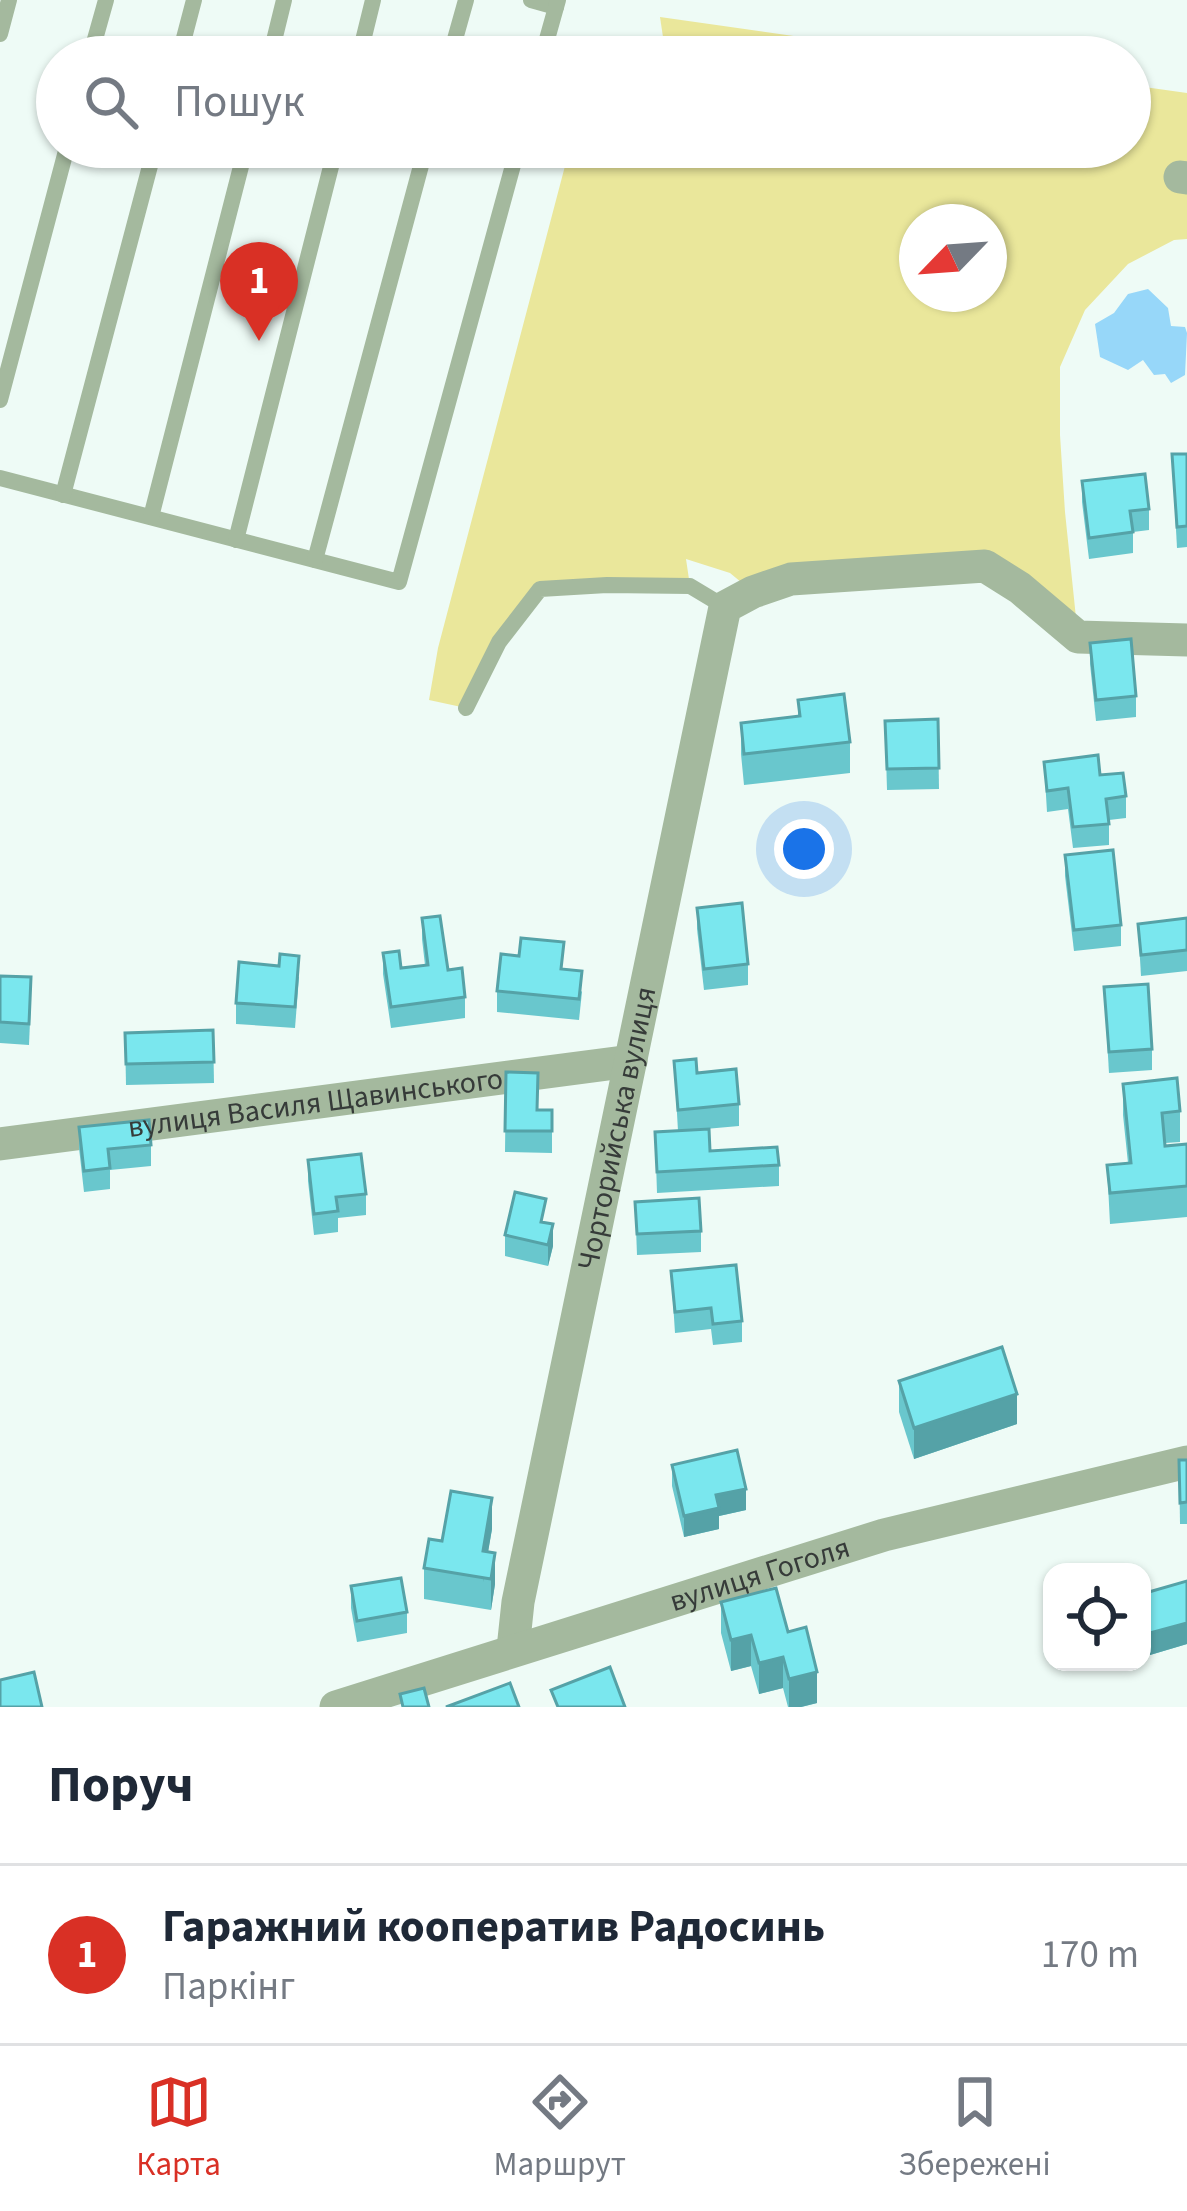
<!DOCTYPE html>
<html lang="uk">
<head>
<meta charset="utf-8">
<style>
	body { margin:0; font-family:"Source Sans 3",sans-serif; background:#f6f6f7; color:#1f2937 }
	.controls { position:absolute; right:36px; bottom:36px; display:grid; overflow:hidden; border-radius:24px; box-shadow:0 3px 9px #0004 }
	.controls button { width:108px; height:108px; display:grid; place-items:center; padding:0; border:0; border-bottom:3px solid #e0e1e3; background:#fff; color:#1f2937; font:60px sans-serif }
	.compass { position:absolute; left:899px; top:204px; width:108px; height:108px; border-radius:50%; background:#fff; box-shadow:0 3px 9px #0004; rotate:245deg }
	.you { position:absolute; left:804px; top:849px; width:42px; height:42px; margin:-30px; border:9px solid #fff; border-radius:50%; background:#1a73e8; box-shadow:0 0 0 18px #1a73e833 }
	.badge { display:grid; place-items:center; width:78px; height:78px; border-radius:50%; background:#d93025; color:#fff; font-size:39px; font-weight:700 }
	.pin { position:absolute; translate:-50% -99px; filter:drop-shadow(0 3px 6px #0008) }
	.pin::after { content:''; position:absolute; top:63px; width:42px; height:36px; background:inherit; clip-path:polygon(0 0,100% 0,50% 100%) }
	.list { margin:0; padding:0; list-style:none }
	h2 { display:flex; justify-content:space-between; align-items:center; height:156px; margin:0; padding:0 48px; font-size:51px }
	h2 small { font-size:39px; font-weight:400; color:#747a83 }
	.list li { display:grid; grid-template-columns:78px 1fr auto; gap:36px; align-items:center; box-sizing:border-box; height:180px; padding:0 48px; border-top:3px solid #e0e1e3 }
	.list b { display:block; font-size:45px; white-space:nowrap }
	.list p { margin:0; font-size:39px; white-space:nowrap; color:#747a83 }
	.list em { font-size:39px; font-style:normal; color:#747a83 }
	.icon { flex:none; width:66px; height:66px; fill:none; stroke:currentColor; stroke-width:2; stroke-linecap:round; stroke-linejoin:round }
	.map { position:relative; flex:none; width:1187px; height:1707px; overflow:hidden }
	.search { position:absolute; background:#fff; box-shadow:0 3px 9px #0004; left:36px; right:36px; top:36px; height:132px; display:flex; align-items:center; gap:30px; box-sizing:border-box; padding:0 42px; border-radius:66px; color:#747a83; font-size:45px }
	.sheet { height:336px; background:#fff }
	nav { display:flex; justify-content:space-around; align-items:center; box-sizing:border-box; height:168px; border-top:3px solid #e0e1e3; background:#fff; font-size:33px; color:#747a83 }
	nav a { display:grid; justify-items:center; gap:6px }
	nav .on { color:#d93025 }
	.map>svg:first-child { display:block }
	.green { fill:#eae79b; fill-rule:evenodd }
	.water { fill:#97d7f9 }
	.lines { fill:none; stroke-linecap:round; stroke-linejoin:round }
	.service { stroke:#a4b99e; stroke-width:16 }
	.minor { stroke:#a4b99e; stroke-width:33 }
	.wall { fill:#69c7cd }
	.shaded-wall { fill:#55a2a7 }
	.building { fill:#7ae7ee; stroke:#55a2a7; stroke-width:3 }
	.labels { text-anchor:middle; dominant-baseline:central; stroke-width:9; stroke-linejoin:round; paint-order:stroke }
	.street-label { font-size:30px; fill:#363b39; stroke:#fff }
</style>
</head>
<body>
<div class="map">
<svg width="1187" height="1707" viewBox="0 0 1187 1707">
	<rect width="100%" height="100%" fill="#eefbf6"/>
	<g class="green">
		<polygon points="660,17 941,57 666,57"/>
		<path d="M1130,85l57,8v146l-13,1 -46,24 -43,46 -25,57v68l5,77 13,125 -94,-71 -231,26 -23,-19 -44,-14 4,27 -150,3 -74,119 -37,-8 9,-52 132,-501h560zM917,222h72v72h-72z"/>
	</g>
	<polygon class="water" points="1148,289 1168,308 1171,326 1185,327 1187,333 1185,375 1171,383 1165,374 1154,375 1143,360 1128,370 1100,357 1095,324 1114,313 1128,294"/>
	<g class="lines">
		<g class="service">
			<polyline points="531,0 556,7"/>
			<polyline points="0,34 9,0"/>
			<polyline points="90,57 106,0"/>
			<polyline points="179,57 194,0"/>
			<polyline points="270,57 284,0"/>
			<polyline points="359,57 373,0"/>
			<polyline points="450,57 466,0"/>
			<polyline points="542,57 558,0"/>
			<polyline points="0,400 67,147"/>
			<polyline points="0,478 399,582 518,147"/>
			<polyline points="63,495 155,147"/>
			<polyline points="151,517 246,147"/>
			<polyline points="236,540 336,147"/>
			<polyline points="315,560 426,147"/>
			<polyline points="466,708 499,642 540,589 607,585 690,586 725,607"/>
		</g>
		<g class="minor">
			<polyline points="1180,177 1187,178"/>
			<path id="s1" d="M0,1144l631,-83"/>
			<path id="s2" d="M513,1649l5,-47 207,-995 28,-15 38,-13 194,-13 35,22 58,49 109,3"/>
			<path id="s3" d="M336,1707l548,-172 303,-73"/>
		</g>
	</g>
	<g class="wall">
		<polygon points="1172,454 1187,454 1187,547 1177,548"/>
		<polygon points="1082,481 1149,509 1149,530 1133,532 1133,553 1089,559 1082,502"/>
		<polygon points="1090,643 1136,696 1136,717 1096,721 1090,664"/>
		<polygon points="798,700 850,742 850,773 744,785 741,754 741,723 798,716"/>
		<polygon points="938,719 939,789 887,790 885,721"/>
		<polygon points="1044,762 1100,775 1126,796 1126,818 1109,820 1109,845 1073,848 1068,809 1047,812"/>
		<polygon points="1065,855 1121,925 1121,946 1074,951 1065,876"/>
		<polygon points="697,908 748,964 748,985 704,990 697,929"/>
		<polygon points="422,918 448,970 465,997 465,1018 391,1028 383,974 383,953 401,968 425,965 422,939"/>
		<polygon points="1187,918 1187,971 1141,976 1138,924"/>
		<polygon points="279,966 299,977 295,1028 236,1024 236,1003"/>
		<polygon points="563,969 582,992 579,1020 497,1012 497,991"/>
		<polygon points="0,976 31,999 29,1045 0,1043"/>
		<polygon points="1104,987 1152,1049 1152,1070 1109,1073"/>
		<polygon points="213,1030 214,1083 126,1085 125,1033"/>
		<polygon points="674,1061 697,1073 739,1104 739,1126 694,1130 710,1151 779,1165 779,1186 657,1193 655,1132 678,1131"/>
		<polygon points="506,1072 538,1110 552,1110 552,1153 505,1152"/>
		<polygon points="1123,1084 1180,1111 1180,1142 1165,1143 1165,1146 1187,1144 1187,1217 1110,1224 1107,1165 1128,1163 1123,1115"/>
		<polygon points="79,1127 151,1145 151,1166 110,1170 110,1189 84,1192 79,1148"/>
		<polygon points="308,1160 366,1194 366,1215 338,1218 338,1232 314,1235 308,1181"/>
		<polygon points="635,1202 701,1231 701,1252 637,1255"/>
		<polygon points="546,1223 553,1246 548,1266 505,1256 505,1235"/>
		<polygon points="671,1271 742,1321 742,1342 713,1345 711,1329 675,1333"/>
		<polygon points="899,1381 1017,1424 914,1459 899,1412"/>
		<polygon points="1179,1460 1187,1460 1187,1524 1180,1524"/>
		<polygon points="672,1465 746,1510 719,1516 719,1529 684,1537 672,1486"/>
		<polygon points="492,1529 488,1551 495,1584 491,1610 424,1599 424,1568 442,1541"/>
		<polygon points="1187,1581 1187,1644 1150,1655 1142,1629 1142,1594"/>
		<polygon points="351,1586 407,1612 407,1633 357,1642 351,1608"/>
		<polygon points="721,1602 788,1632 817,1703 801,1707 788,1707 783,1688 759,1694 751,1666 731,1671 721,1633"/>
	</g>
	<g class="shaded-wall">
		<polygon points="553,1224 553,1246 548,1266 548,1245"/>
		<polygon points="1017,1394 1017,1424 914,1459 914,1428"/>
		<polygon points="746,1489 746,1510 719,1516 719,1529 684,1537 684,1516 716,1495"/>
		<polygon points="492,1498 492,1529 483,1582 483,1551"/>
		<polygon points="495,1553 495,1584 491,1610 491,1579"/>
		<polygon points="1187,1623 1187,1644 1150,1655 1150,1633"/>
		<polygon points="751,1635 751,1666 731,1671 731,1640"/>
		<polygon points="783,1657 783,1688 759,1694 759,1663"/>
		<polygon points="817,1672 817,1703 801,1707 789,1707 789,1679"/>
	</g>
	<g class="building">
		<polygon points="1172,454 1187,454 1187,526 1177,527"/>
		<polygon points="1145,474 1149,509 1130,511 1133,532 1089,538 1082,481"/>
		<polygon points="1131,639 1136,696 1096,700 1090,643"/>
		<polygon points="844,694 850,742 744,754 741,723 800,716 798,700"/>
		<polygon points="938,719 939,768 887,769 885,721"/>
		<polygon points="1098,755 1100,775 1123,773 1126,796 1106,799 1109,824 1073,827 1068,788 1047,791 1044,762"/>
		<polygon points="1113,850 1121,925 1074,930 1065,855"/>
		<polygon points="742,903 748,964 704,969 697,908"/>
		<polygon points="440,916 448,970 462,968 465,997 391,1007 383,953 399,951 401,968 428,965 422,918"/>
		<polygon points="1187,918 1187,950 1141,955 1138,924"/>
		<polygon points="521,938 564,942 561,969 582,971 579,999 497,991 501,954 519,956"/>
		<polygon points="280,954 299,956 295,1007 236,1003 239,962 279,966"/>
		<polygon points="0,976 31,977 29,1024 0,1022"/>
		<polygon points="1148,984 1152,1049 1109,1052 1104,987"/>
		<polygon points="213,1030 214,1062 126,1064 125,1033"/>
		<polygon points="696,1059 697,1073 736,1069 739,1104 678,1110 674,1061"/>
		<polygon points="506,1072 538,1073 537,1110 552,1110 552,1131 505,1131"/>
		<polygon points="1177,1078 1180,1111 1162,1113 1165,1146 1187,1144 1187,1186 1110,1193 1107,1165 1131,1163 1123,1084"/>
		<polygon points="149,1120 151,1145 108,1149 110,1168 84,1171 79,1127"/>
		<polygon points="709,1129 710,1151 777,1147 779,1165 657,1172 655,1132"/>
		<polygon points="361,1154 366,1194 336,1197 338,1211 314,1214 308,1160"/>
		<polygon points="515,1192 546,1199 541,1222 553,1224 548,1245 505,1235"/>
		<polygon points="699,1198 701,1231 637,1234 635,1202"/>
		<polygon points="736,1265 742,1321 713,1324 711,1308 675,1312 671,1271"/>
		<polygon points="1002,1347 1017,1394 914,1428 899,1381"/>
		<polygon points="737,1450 746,1489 716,1495 719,1508 684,1516 672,1465"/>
		<polygon points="1179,1460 1187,1460 1187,1502 1180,1503"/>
		<polygon points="451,1491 492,1498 483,1551 495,1553 491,1579 424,1568 429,1539 442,1541"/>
		<polygon points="401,1578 407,1612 357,1621 351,1586"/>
		<polygon points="1187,1581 1187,1623 1150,1633 1142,1608 1142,1594"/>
		<polygon points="776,1588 788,1632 806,1627 817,1672 789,1679 783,1657 759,1663 751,1635 731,1640 721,1602"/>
		<polygon points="610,1667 625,1707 558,1707 551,1690"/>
		<polygon points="34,1672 42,1707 0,1707 0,1680"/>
		<polygon points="510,1683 519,1707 446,1707"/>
		<polygon points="424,1688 429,1707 403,1707 400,1694"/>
	</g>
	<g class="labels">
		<g class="street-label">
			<text stroke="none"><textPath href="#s1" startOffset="318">вулиця Василя Щавинського</textPath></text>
			<text stroke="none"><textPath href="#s2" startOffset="531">Чорторийська вулиця</textPath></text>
			<text stroke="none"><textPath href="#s3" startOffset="444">вулиця Гоголя</textPath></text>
		</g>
	</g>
</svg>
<div class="controls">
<button><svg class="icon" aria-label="locate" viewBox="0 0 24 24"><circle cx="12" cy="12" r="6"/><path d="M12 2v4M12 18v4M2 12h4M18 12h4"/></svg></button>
</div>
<svg class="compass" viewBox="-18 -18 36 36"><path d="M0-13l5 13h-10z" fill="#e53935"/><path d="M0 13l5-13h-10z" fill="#747a83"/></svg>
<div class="you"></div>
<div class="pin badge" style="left:259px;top:341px">1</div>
<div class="search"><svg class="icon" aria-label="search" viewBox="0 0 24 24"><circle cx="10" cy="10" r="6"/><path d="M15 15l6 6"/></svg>Пошук</div>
</div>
<section class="sheet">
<h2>Поруч<small></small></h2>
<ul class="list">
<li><span class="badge">1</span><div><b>Гаражний кооператив Радосинь</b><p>Паркінг</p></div><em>170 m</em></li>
</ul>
</section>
<nav>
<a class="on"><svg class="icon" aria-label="map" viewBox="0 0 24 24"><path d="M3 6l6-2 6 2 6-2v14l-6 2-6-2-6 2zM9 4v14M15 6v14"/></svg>Карта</a>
<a><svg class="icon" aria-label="directions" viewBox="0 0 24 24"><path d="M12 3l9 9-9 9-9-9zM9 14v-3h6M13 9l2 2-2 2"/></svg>Маршрут</a>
<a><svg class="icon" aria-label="saved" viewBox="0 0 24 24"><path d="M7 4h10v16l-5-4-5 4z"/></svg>Збережені</a>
</nav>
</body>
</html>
